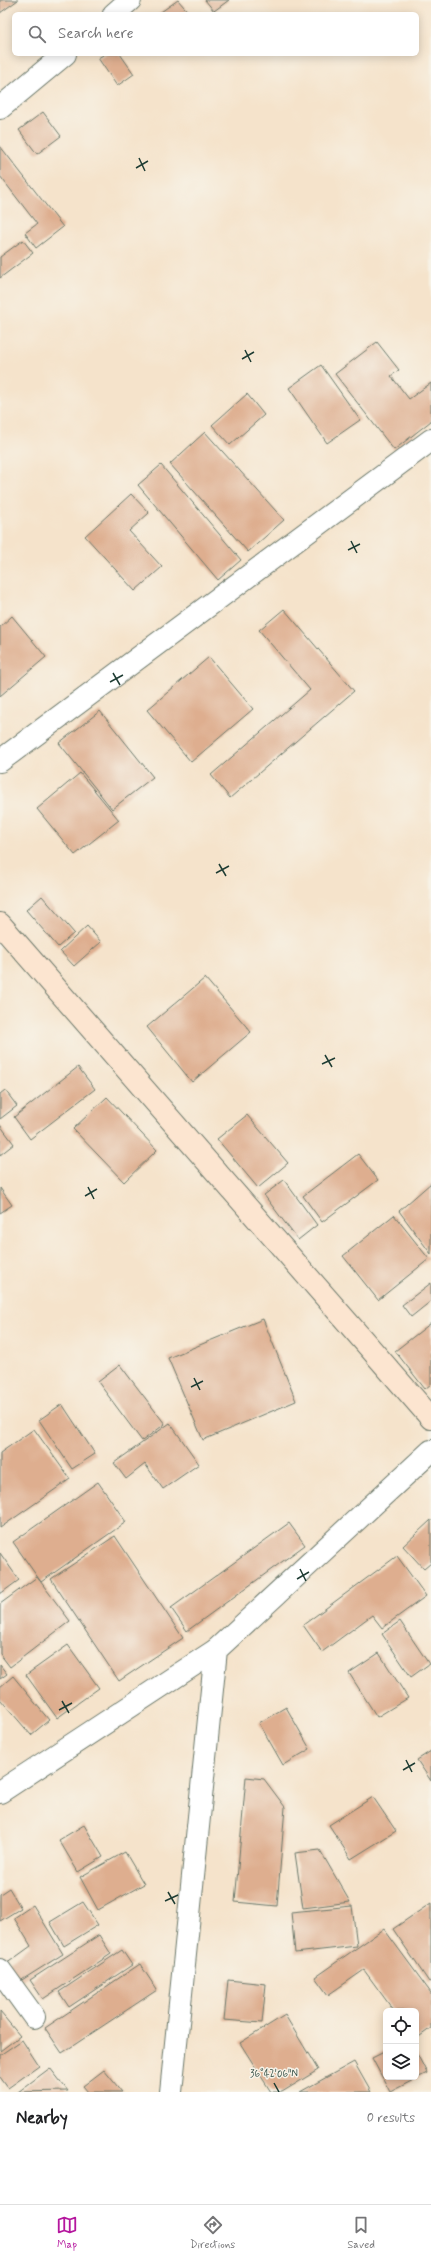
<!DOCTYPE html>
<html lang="en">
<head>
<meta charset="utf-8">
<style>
	body { margin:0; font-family:Mynerve,sans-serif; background:#f6f6f6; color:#202124 }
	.controls { position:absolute; right:12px; bottom:12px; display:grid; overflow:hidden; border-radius:6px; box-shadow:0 2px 10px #0003 }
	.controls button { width:36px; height:36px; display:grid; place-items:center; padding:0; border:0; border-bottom:1px solid #e0e0e0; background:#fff; color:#202124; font:20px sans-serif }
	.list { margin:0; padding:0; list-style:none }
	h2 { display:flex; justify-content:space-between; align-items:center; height:52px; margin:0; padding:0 16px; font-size:17px }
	h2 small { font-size:13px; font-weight:400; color:#757577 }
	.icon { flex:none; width:22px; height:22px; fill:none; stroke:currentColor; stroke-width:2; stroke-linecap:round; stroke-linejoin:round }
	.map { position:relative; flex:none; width:431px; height:2092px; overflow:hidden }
	.search { position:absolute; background:#fff; box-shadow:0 2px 10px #0003; left:12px; right:12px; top:12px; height:44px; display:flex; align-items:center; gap:10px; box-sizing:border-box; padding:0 14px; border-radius:6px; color:#757577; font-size:15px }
	.sheet { height:112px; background:#fff }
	nav { display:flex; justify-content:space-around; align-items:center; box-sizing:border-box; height:56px; border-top:1px solid #e0e0e0; background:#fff; font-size:11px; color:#757577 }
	nav a { display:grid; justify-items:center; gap:2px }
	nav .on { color:#b5179e }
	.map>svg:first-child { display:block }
	.building { fill:#deae8f }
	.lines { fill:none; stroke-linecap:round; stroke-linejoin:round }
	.street-casing { stroke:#6a7769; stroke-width:24 }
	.secondary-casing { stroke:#6a7769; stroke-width:24 }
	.street { stroke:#fff; stroke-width:22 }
	.secondary { stroke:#fce5d0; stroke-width:22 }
	.ticks { fill:none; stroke:#1f3d34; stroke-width:1.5 }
	.ticks-label { font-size:10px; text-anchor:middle; fill:#1f3d34; stroke:#f7f3e8; stroke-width:3; stroke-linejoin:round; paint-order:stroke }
</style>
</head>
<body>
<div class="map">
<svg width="431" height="2092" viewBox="0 0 431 2092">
	<rect width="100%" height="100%" fill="#f7f3e8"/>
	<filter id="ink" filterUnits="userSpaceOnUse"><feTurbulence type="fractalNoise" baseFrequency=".025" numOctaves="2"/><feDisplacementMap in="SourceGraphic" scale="8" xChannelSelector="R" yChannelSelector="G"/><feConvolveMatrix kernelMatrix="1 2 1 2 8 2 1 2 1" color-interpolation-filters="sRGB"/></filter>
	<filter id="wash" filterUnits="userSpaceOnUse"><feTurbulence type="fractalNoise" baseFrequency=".012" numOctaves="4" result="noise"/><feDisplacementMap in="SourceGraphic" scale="16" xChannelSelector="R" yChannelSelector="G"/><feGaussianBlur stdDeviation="0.9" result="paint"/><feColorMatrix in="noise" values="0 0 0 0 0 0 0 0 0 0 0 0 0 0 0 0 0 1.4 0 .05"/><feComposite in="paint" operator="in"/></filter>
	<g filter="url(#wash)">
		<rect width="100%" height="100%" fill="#f5e3cb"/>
		<g id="blocks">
			<g class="building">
				<polygon points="0,0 18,0 0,13"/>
				<polygon points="178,0 190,14 158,14"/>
				<polygon points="205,0 229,0 214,11"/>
				<polygon points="105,54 120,54 134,74 117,86 98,58"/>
				<polygon points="43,112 61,136 37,154 19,130"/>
				<polygon points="0,146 63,227 36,248 25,233 37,224 0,176"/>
				<polygon points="23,240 33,253 0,278 0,257"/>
				<polygon points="377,342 399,370 391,376 409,399 431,383 431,421 394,450 335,374"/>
				<polygon points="321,365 360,420 327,443 289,388"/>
				<polygon points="247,394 264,415 230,445 212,425"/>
				<polygon points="205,432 284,520 248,552 170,464"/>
				<polygon points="161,465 241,560 218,580 138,485"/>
				<polygon points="131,494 149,513 129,531 162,567 135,591 85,536"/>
				<polygon points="284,609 354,691 230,798 211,775 310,690 259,630"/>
				<polygon points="12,616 46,657 0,696 0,627"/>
				<polygon points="209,657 253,709 191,762 147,710"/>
				<polygon points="100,711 153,777 112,809 59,743"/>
				<polygon points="80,773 119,820 75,855 37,809"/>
				<polygon points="42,896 74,933 58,947 26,910"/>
				<polygon points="87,926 101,942 74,966 60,951"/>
				<polygon points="205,978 251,1032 192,1082 147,1027"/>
				<polygon points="78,1067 95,1089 30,1139 14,1117"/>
				<polygon points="5,1090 17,1106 0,1119 0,1094"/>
				<polygon points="107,1097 157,1150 124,1182 73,1129"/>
				<polygon points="247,1115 288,1163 258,1188 217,1139"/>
				<polygon points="0,1125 14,1144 0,1155"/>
				<polygon points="358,1154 378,1180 322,1222 303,1196"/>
				<polygon points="284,1180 317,1225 298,1240 264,1195"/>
				<polygon points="431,1183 431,1254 399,1211"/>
				<polygon points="0,1188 12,1205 0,1213"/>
				<polygon points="394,1215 429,1259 378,1300 343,1256"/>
				<polygon points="431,1283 431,1301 411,1317 402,1305"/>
				<polygon points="263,1319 296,1401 203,1440 168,1358"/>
				<polygon points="431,1323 431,1384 425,1389 395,1351"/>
				<polygon points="120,1365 165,1424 142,1441 98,1382"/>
				<polygon points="62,1404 95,1454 72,1469 39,1420"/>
				<polygon points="170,1423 199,1464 163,1489 145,1464 126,1479 114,1463"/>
				<polygon points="34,1429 70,1479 0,1528 0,1453"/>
				<polygon points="98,1482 126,1522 41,1582 13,1542"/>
				<polygon points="431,1520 431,1563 424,1569 403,1546"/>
				<polygon points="289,1523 305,1545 187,1631 171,1608"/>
				<polygon points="115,1536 183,1638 119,1681 51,1579"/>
				<polygon points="0,1553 19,1580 0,1594"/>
				<polygon points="397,1556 426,1596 382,1628 372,1615 322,1652 303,1625"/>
				<polygon points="37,1577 70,1621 10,1667 0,1654 0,1604"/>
				<polygon points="400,1621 429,1664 411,1677 382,1634"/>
				<polygon points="68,1645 99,1688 57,1718 26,1675"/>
				<polygon points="379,1653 408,1698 377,1717 349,1673"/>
				<polygon points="0,1665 7,1674 0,1679"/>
				<polygon points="13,1676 49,1720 31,1735 0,1699 0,1687"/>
				<polygon points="286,1707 310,1749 283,1765 259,1723"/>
				<polygon points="431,1751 431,1781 417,1760"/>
				<polygon points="246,1777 264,1779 285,1807 277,1906 235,1902"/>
				<polygon points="373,1797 396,1831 351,1859 329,1825"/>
				<polygon points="84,1825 103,1857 78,1872 59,1840"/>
				<polygon points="320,1850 350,1902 303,1908 295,1853"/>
				<polygon points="125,1852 144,1884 98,1910 80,1877"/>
				<polygon points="9,1888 21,1908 0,1921 0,1894"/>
				<polygon points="83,1902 98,1925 64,1946 50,1922"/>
				<polygon points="431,1903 431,1981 429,1982 393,1929"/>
				<polygon points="33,1905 63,1954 17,1983 6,1964 31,1946 14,1918"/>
				<polygon points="352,1906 357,1946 295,1953 291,1912"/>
				<polygon points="384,1929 431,1993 431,2028 416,2039 416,2011 394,2011 364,1970 328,1995 315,1977"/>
				<polygon points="99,1935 111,1954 43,1999 30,1980"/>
				<polygon points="122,1950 132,1965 69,2007 59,1992"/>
				<polygon points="140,1964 157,1990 62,2053 45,2028"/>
				<polygon points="228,1980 266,1984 262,2023 224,2020"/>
				<polygon points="0,2012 20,2036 0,2051"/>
				<polygon points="285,2015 318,2070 282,2092 271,2092 240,2043"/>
				<polygon points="22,2040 39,2066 8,2088 0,2077 0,2055"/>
				<polygon points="386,2051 386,2077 416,2077 416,2052 427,2073 390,2092 372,2058"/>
				<polygon points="354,2062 371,2092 300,2092"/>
				<polygon points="50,2068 68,2091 18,2092"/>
				<polygon points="104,2070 122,2092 88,2092 83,2086"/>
			</g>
		</g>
	</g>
	<g filter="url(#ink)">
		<use href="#blocks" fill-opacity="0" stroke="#6a7769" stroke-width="1"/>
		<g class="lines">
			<defs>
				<g id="street">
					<polyline points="114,14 130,0"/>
					<polyline points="0,108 65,54"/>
					<polyline points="0,761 431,440"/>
					<polyline points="0,1792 216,1650"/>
					<polyline points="0,1970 34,2017"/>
					<polyline points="171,2092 216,1650 431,1451"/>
				</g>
				<polyline id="secondary" points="0,924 431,1418"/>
			</defs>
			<use href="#street" class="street-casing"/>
			<use href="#secondary" class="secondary-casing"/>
			<use href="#street" class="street"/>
			<use href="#secondary" class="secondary"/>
		</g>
	</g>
	<path class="ticks" d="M139,158l6,13M136,168l12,-7M245,350l6,12M242,359l12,-7M351,541l6,12M348,550l12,-6M113,673l7,12M110,682l13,-7M219,864l7,12M216,873l13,-7M325,1055l7,12M322,1064l13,-6M88,1187l6,12M85,1196l12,-7M194,1378l6,12M191,1387l12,-6M300,1569l6,12M297,1579l12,-7M62,1701l7,12M59,1710l13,-7M406,1760l6,12M403,1770l12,-7M168,1892l7,12M165,1901l13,-6M274,2083l5,9"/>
	<g class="ticks-label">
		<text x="274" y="2077">36°42'06"N</text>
	</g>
</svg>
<div class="controls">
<button><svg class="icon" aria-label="locate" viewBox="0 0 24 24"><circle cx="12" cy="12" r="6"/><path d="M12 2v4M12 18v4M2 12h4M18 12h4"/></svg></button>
<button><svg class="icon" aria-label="layers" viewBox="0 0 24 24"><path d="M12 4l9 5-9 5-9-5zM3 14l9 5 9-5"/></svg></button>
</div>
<div class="search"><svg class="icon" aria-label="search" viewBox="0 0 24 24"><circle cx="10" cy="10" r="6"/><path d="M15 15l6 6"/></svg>Search here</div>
</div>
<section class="sheet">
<h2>Nearby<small>0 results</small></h2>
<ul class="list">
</ul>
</section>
<nav>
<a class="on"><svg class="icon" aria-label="map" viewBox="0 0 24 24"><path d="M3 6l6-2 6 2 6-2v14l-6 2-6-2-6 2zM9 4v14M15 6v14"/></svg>Map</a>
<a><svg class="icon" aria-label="directions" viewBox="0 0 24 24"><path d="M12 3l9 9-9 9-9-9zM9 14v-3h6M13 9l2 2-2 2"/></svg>Directions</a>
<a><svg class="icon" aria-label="saved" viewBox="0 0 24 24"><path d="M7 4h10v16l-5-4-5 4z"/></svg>Saved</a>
</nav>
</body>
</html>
